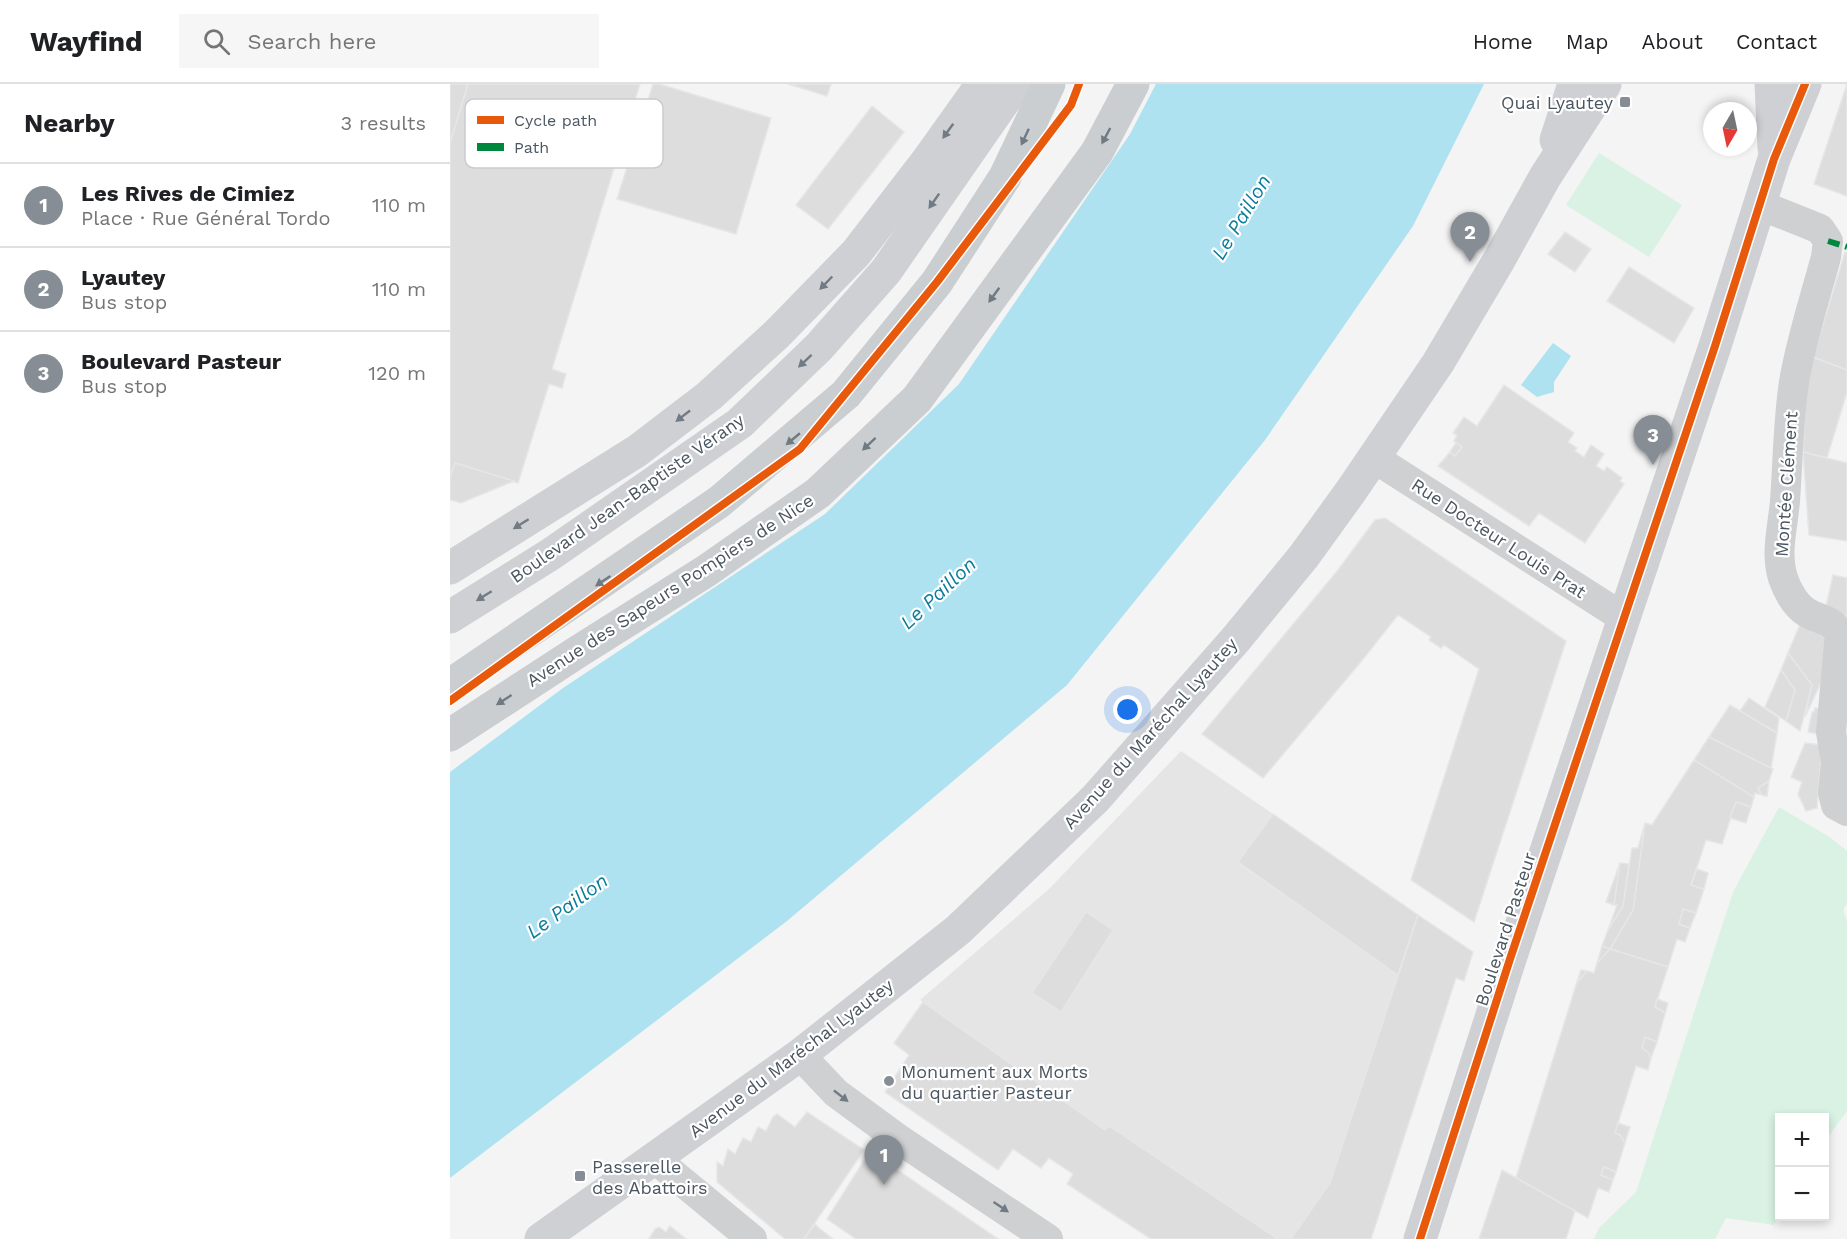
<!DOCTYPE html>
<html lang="en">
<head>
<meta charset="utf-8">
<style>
	body { margin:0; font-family:"Work Sans",sans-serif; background:#f6f6f6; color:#202124 }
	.controls { position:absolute; right:18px; bottom:18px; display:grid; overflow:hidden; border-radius:0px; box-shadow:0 3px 9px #0003 }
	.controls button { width:54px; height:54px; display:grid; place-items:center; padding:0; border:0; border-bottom:2px solid #e0e0e0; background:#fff; color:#202124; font:30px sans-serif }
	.compass { position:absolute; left:1253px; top:18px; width:54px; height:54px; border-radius:50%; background:#fff; box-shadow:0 3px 9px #0003; rotate:189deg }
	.you { position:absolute; left:678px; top:626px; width:21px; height:21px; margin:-15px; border:4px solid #fff; border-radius:50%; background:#1a73e8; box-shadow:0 0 0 9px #1a73e833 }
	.badge { display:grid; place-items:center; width:39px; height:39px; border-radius:50%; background:#868d94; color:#fff; font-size:20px; font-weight:700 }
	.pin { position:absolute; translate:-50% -50px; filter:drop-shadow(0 2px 3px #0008) }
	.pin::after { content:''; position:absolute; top:32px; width:21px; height:18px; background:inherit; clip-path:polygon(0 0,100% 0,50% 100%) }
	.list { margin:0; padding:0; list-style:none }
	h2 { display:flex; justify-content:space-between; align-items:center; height:78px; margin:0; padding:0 24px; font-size:26px }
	h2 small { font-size:20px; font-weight:400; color:#757577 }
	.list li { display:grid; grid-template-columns:39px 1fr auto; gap:18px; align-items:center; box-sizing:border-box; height:84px; padding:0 24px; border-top:2px solid #e0e0e0 }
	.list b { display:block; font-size:22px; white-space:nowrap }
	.list p { margin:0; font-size:20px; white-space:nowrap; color:#757577 }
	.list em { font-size:20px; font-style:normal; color:#757577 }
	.icon { flex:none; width:33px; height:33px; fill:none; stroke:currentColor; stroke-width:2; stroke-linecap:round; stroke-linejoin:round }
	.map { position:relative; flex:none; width:1397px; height:1155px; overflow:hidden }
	header { display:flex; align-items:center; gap:36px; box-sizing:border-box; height:84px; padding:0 30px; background:#fff; border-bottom:2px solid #e0e0e0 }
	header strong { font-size:28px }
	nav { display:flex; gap:33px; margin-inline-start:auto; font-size:21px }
	.search { width:420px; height:54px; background:#f6f6f6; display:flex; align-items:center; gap:15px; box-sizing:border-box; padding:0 21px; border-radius:0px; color:#757577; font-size:22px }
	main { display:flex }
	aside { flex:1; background:#fff }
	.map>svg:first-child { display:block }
	.education { fill:#e6e5e6 }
	.green { fill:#d9f2e3 }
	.water { fill:#aee2f0 }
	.building { fill:#ddddde; stroke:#e5e6e7; stroke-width:1.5 }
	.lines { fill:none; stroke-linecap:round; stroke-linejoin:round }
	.street { stroke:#ced0d2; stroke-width:30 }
	.secondary { stroke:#ced0d4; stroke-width:33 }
	.primary { stroke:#caced1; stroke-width:33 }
	.quiet { stroke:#00873e; stroke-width:6; stroke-dasharray:12 6; stroke-linecap:butt }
	.cycleway-casing { stroke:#fff; stroke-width:11 }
	.cycleway { stroke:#e8590c; stroke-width:8 }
	.oneway { fill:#727b84 }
	.oneway2 { fill:#707a83 }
	.oneway3 { fill:#727b83 }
	.poi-dot { fill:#868d94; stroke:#fff; stroke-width:2 }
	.labels { text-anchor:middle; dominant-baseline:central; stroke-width:4.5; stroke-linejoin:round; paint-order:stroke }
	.poi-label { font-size:18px; fill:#4a5661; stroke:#fff; text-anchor:start }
	.street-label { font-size:18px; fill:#4a5661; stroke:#fff }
	.water-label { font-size:20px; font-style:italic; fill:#0c7c9b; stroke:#fff }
	.key { fill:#fff; stroke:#c9ccd0; stroke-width:1.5 }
	.key-label { font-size:16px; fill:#4a5661 }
</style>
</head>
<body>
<header>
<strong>Wayfind</strong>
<div class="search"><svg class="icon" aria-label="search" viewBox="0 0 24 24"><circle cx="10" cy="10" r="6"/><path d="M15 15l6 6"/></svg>Search here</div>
<nav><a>Home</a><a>Map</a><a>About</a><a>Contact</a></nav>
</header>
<main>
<aside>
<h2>Nearby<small>3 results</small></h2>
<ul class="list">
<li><span class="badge">1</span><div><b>Les Rives de Cimiez</b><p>Place · Rue Général Tordo</p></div><em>110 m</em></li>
<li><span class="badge">2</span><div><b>Lyautey</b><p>Bus stop</p></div><em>110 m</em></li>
<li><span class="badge">3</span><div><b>Boulevard Pasteur</b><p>Bus stop</p></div><em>120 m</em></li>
</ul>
</aside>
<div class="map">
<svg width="1397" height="1155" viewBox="0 0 1397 1155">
	<rect width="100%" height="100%" fill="#f4f4f4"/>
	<polygon class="education" points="731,667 823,730 788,779 948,891 880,1099 841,1155 828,1155 659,1042 655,1046 470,916 599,805"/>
	<g class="green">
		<polygon points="1149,69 1232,121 1199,173 1116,121"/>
		<polygon points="1329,723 1381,754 1397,767 1397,819 1393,826 1397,837 1397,1027 1375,1057 1374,1034 1330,1034 1329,1132 1324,1141 1276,1134 1265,1155 1144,1155 1149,1144 1186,1108 1283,808"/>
	</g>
	<g class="water">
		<polygon points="706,0 1034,0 963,142 815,356 617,601 337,837 0,1094 0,688 113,604 375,430 509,300 680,50"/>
		<polygon points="1103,259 1121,272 1104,298 1104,308 1087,313 1071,301"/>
	</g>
	<g class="building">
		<polygon points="0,0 18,0 0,60"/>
		<polygon points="18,0 190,0 102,285 116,290 112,304 99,300 68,399 5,379 0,393 0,60"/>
		<polygon points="203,0 209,0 321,34 286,150 167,115"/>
		<polygon points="338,0 381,0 377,12"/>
		<polygon points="1397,0 1397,112 1364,100"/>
		<polygon points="422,22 454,48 378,145 346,121"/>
		<polygon points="1115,148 1141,165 1125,188 1098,170"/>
		<polygon points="1395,168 1397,169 1397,286 1363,273"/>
		<polygon points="1179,183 1244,224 1224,259 1157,217"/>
		<polygon points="1357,271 1397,286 1397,308 1377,374 1353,368"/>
		<polygon points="1054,301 1124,349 1118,358 1127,364 1125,367 1134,373 1141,361 1154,370 1146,382 1154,387 1157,383 1172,394 1170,397 1174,400 1135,459 1089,429 1079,442 988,382 1000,368 1005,372 1012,363 1004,357 1007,351 1003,349 1014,333 1027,342"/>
		<polygon points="1006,359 1012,363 1005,372 1000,368"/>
		<polygon points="1353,368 1397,379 1397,457 1359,451"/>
		<polygon points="5,379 64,397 11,419 0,416 0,393"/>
		<polygon points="935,434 1116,557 1024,838 961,796 1029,585 994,561 991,564 979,556 981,553 948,531 910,579 813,694 752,650 888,486 925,436"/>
		<polygon points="1383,491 1397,494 1397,532 1375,527"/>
		<polygon points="1351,538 1381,557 1372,596 1355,633 1362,601 1338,569"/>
		<polygon points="1338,569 1362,601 1350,647 1336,637 1345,606 1331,586"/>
		<polygon points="1331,586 1345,606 1336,637 1315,623"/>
		<polygon points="1299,614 1329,634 1327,649 1290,627"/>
		<polygon points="1280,621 1327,649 1321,685 1259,653"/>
		<polygon points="1365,624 1375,625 1372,651 1358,648 1362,628 1364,628"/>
		<polygon points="1259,653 1323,685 1319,697 1308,704 1312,711 1305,709 1304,713 1244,676"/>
		<polygon points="1355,659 1372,661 1367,724 1356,727 1348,710 1352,698 1341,693"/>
		<polygon points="1244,676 1304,713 1301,723 1286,718 1272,760 1256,756 1241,801 1254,805 1246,829 1233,825 1229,840 1240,844 1235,858 1227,855 1218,883 1160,865 1183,826 1195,739 1202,741"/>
		<polygon points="1319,697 1317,712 1312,711 1308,704"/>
		<polygon points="1286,718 1301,723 1296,739 1280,734"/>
		<polygon points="823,730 968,831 948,891 788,778"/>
		<polygon points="1195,739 1183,826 1160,865 1152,862 1158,846 1173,822 1182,764 1188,764"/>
		<polygon points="1170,779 1166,816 1164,821 1156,818"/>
		<polygon points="1170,779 1179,780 1173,822 1158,846 1167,821 1164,821"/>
		<polygon points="1247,785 1258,789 1254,805 1241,801"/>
		<polygon points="1233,825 1246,829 1240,844 1229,840"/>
		<polygon points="636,828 663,846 611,928 582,909"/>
		<polygon points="968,831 1023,868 1014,897 1006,894 921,1155 841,1155 880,1099"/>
		<polygon points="1152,862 1160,865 1147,879"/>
		<polygon points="1160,865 1218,883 1205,923 1213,927 1215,930 1207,958 1195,953 1192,964 1198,968 1201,974 1198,986 1186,982 1168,1039 1165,1049 1170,1051 1175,1059 1166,1088 1154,1083 1151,1091 1163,1096 1159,1108 1148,1104 1138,1134 1066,1094 1127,898 1137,887 1144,889 1147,879"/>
		<polygon points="1131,886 1137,887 1127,898"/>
		<polygon points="1207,915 1218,919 1215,930 1213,927 1205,923"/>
		<polygon points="473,918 655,1046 659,1042 828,1155 701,1155 617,1100 623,1090 599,1074 591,1084 563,1065 548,1086 435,1008 459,971 444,959"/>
		<polygon points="1195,953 1207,958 1201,974 1198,968 1192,964"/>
		<polygon points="357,1028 414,1066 354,1155 335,1155 267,1098 267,1078 273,1082 278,1065 285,1070 293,1054 301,1058 308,1043 316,1047 323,1033 327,1030 345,1043"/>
		<polygon points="1168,1039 1180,1043 1175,1059 1170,1051 1165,1049"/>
		<polygon points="420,1067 548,1155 406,1155 377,1135"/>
		<polygon points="1154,1083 1166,1088 1163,1096 1151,1091"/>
		<polygon points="1052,1086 1125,1127 1116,1155 1029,1155"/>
		<polygon points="365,1140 370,1145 383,1155 354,1155"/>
		<polygon points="220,1142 236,1155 199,1155 205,1145 209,1143 216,1148"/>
	</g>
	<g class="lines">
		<g class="street">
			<path d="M1310,121l60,24 8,12 -2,16c-11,41 -25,83 -32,125 -6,39 -6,79 -9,119 -2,25 -10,52 -2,77 4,12 12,27 23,34 13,8 25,7 34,21l-9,99 5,30 -3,31 3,12 11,6"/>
			<polyline points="924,374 1174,534"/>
			<polyline points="350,971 386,1009 450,1056 598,1155"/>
			<polyline points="205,1075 302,1155"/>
		</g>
		<g class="secondary">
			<polyline points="1321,0 1324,64"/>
			<polyline points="1106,56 1124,0"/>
			<polyline points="0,484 187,367 259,312 327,250 406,169 477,77 532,0"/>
			<polyline points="0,533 101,470 290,339 369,263 436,187 566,0"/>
			<polyline points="91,1155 350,971 508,846 645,715 786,555 854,472 901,407 988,279 1049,176 1095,93 1155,0"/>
			<polyline points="970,1155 1060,875 1265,262 1324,75 1355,0"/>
		</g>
		<g class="primary">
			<polyline points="0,601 269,418 396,310 487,198 555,93 599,0"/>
			<polyline points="0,651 129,567 256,487 368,409 467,315 647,68 683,0"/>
		</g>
		<polyline class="quiet" points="1378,157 1397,163"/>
		<defs>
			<g id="cycleway">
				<polyline points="0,617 350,365 487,198 621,21 629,0"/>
				<polyline points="970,1155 1060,875 1265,262 1324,75 1355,0"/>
			</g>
		</defs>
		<use href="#cycleway" class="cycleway-casing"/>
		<use href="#cycleway" class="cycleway"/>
	</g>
	<defs><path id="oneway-solid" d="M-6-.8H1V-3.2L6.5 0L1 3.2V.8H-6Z" transform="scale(1.5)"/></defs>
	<g class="oneway">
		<use href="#oneway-solid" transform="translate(498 47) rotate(126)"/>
		<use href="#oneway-solid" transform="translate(484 117) rotate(125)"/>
		<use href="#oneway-solid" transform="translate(376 199) rotate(134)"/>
		<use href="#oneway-solid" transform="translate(355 277) rotate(137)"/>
		<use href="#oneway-solid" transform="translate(233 332) rotate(142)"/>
		<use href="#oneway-solid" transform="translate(71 440) rotate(148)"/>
		<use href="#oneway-solid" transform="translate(34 512) rotate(148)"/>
	</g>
	<g class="oneway2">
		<use href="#oneway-solid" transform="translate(656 52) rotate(118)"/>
		<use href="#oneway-solid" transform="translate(575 53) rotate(115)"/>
		<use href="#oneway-solid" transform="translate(544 211) rotate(126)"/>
		<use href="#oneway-solid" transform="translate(343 355) rotate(140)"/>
		<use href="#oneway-solid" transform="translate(419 360) rotate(137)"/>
		<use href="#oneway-solid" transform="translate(153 497) rotate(146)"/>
		<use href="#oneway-solid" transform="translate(54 616) rotate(147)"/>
	</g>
	<g class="oneway3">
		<use href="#oneway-solid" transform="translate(391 1012) rotate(38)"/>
		<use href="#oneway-solid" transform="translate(551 1123) rotate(34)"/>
	</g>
	<g class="poi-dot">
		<rect x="1169" y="12" width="12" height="12" rx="3"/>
		<circle cx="439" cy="997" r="6"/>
		<rect x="124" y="1086" width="12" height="12" rx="3"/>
	</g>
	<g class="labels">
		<g class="poi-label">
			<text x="1163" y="18" text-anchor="end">Quai Lyautey</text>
			<text x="451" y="987">Monument aux Morts<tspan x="451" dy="21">du quartier Pasteur</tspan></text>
			<text x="142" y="1082">Passerelle<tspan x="142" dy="21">des Abattoirs</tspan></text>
		</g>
		<g class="street-label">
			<text transform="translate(1336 400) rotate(-86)">Montée Clément</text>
			<text transform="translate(177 414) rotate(-35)">Boulevard Jean-Baptiste Vérany</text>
			<text transform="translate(1049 454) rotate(33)">Rue Docteur Louis Prat</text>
			<text transform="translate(220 506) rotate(-33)">Avenue des Sapeurs Pompiers de Nice</text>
			<text transform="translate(700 649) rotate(-48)">Avenue du Maréchal Lyautey</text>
			<text transform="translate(1055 845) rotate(-72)">Boulevard Pasteur</text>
			<text transform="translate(341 974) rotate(-37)">Avenue du Maréchal Lyautey</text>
		</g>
		<g class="water-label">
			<text transform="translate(791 133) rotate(-59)">Le Paillon</text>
			<text transform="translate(488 509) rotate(-43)">Le Paillon</text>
			<text transform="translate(117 822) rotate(-36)">Le Paillon</text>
		</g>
	</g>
	<rect x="15" y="15" width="198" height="69" rx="9" class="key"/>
	<rect x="27" y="32" width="27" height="8" fill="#e8590c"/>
	<rect x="27" y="59" width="27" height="8" fill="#00873e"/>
	<g class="key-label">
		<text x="64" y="42">Cycle path</text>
		<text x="64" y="69">Path</text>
	</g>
</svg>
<div class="controls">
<button>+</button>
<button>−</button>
</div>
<svg class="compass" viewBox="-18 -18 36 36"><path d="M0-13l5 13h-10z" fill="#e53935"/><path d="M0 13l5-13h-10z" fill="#757577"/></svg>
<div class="you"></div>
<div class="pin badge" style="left:434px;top:1101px">1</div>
<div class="pin badge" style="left:1020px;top:178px">2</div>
<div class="pin badge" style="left:1203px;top:381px">3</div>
</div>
</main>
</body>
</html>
